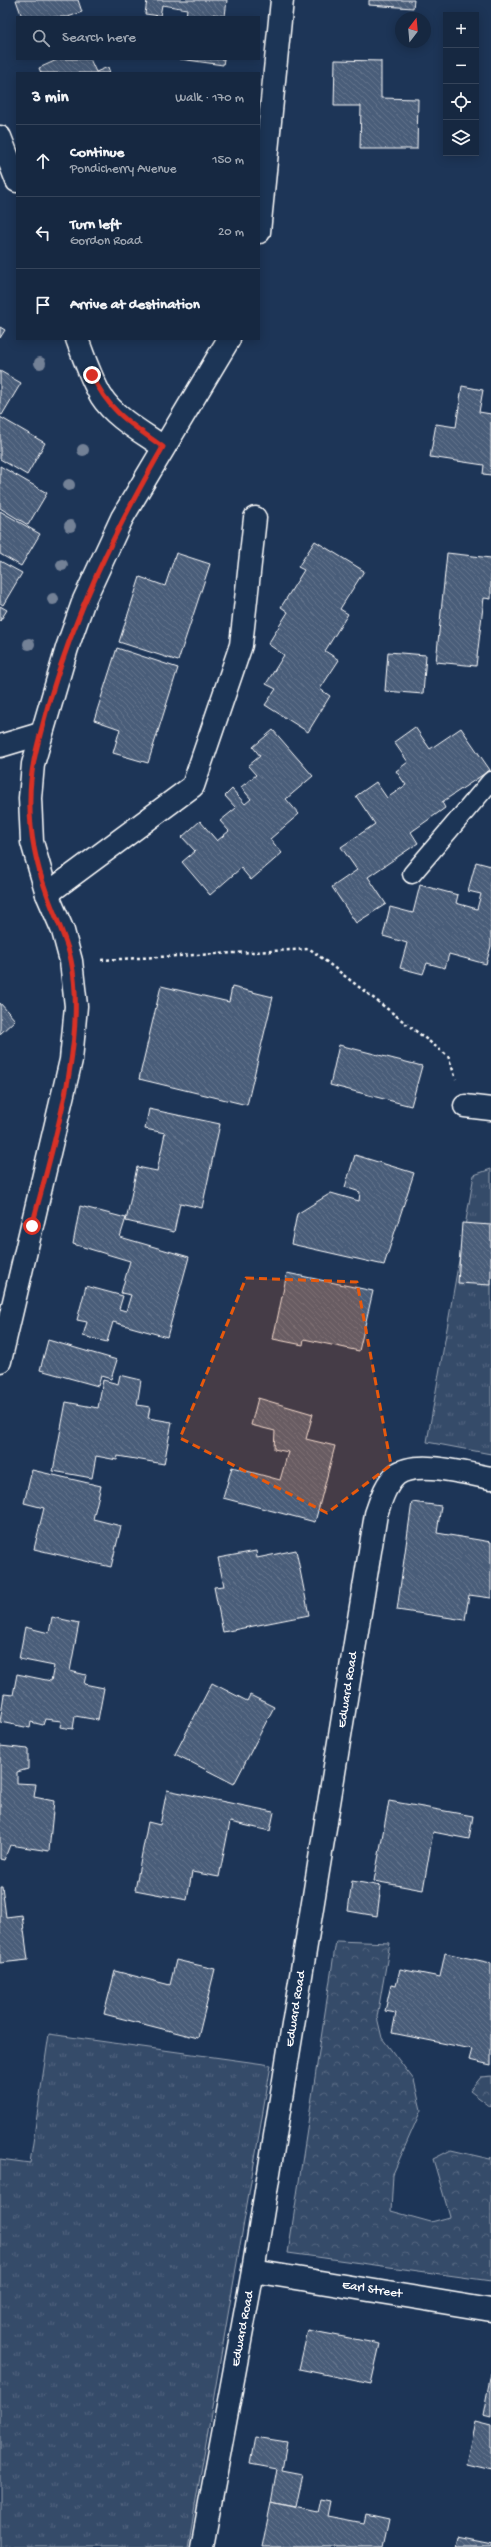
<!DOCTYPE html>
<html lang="en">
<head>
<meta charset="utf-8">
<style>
	body { margin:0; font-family:"Gochi Hand",sans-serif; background:#1f3048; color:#f1f3f6 }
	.controls { position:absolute; right:12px; top:12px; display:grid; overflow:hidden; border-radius:0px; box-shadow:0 2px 10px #0003 }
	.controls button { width:36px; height:36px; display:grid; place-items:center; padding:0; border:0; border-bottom:1px solid #35445a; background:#162841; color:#f1f3f6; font:20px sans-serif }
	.compass { position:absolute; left:395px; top:12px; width:36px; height:36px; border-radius:50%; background:#162841; box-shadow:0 2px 10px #0003; rotate:16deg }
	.stop { position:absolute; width:12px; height:12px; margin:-9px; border:3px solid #d93025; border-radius:50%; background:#fff }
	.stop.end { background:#d93025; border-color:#fff; box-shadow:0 1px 4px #0008 }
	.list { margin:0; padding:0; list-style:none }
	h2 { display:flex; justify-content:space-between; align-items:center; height:52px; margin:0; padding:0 16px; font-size:17px }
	h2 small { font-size:13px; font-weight:400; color:#9ea6b1 }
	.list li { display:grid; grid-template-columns:26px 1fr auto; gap:12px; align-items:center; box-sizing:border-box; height:72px; padding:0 16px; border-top:1px solid #35445a }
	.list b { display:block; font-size:15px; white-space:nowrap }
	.list p { margin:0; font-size:13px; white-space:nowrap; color:#9ea6b1 }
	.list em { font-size:13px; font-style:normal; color:#9ea6b1 }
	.icon { flex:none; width:22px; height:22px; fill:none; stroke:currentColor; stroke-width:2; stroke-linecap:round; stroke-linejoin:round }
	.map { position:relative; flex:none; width:491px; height:2547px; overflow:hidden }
	.search { position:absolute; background:#162841; box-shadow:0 2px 10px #0003; left:16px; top:16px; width:244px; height:44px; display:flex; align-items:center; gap:10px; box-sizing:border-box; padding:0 14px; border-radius:0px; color:#9ea6b1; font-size:15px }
	.panel { position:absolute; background:#162841; box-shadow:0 2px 10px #0003; left:16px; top:72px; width:244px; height:268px; border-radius:0px }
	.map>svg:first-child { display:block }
	.grass { fill:url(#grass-tufts); stroke:#9aa5b4 }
	.forest { fill:url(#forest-crowns); stroke:#9aa5b4 }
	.building { fill:url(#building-back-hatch); stroke:#fff }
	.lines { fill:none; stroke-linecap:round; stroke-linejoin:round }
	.service-casing { stroke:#fff; stroke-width:21 }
	.minor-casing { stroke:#fff; stroke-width:25 }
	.path { stroke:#fff; stroke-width:2.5; stroke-dasharray:3 3; stroke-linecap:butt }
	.service { stroke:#1d3557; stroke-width:18 }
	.minor { stroke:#1d3557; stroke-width:22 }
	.tree { fill:#738196 }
	.route { stroke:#d93025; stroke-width:5 }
	.marked { fill:#e8590c; fill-opacity:0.2; stroke:#e8590c; stroke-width:3; stroke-dasharray:8 5; stroke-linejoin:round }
	.labels { text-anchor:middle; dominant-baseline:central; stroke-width:3; stroke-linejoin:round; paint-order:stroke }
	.street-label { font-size:13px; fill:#fff; stroke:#1d3557 }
</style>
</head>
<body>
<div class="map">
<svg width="491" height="2547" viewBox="0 0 491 2547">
	<defs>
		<pattern id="grass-tufts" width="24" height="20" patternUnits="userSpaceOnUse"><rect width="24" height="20" fill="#364b69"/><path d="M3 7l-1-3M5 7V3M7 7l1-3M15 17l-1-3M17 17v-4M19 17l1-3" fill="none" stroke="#546680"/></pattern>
		<pattern id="forest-crowns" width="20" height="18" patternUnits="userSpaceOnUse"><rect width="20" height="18" fill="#364b69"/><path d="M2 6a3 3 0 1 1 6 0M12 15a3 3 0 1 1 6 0" fill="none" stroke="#546680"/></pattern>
		<pattern id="building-back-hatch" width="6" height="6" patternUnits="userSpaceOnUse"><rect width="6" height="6" fill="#4a5d79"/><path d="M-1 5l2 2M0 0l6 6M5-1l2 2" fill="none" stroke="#65758d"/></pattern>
	</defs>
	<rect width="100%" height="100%" fill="#1d3557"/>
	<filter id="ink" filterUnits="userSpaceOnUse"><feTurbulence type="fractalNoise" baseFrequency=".025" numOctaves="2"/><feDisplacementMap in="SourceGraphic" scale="8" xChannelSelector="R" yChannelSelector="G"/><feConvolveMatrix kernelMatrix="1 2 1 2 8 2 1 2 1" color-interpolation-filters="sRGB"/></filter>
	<g filter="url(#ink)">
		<g class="grass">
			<polygon points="491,1169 491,1454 427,1442 474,1175"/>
			<polygon points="49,2034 271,2065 188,2547 0,2547 0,2159 30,2163"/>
		</g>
		<g class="forest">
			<polygon points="336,1941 390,1943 377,2017 382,2038 414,2080 421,2110 393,2174 391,2211 431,2222 450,2217 433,2159 451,2150 490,2159 491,2157 491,2281 288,2253"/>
			<polygon points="491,2076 491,2107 470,2091 481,2077"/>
		</g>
		<g class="building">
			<polygon points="16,0 78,0 82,12 68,17 22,17"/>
			<polygon points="147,0 227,0 225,16 213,14 213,17 186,17 187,9 162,5 160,16 145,14"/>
			<polygon points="369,0 414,0 413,8 369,5"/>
			<polygon points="59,59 90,59 96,72 108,67 110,73 41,73 39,68"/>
			<polygon points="180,59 224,59 223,65"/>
			<polygon points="335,60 381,61 381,98 418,99 417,149 360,149 361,106 334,106"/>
			<polygon points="0,327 5,330 0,338"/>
			<polygon points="0,371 21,383 2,415 0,414"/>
			<polygon points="462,386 483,390 479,412 491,414 491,475 483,474 484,465 430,457 436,424 456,427"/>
			<polygon points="0,417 45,443 27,475 0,459"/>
			<polygon points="0,466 47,493 28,525 0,508"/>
			<polygon points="0,511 40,534 21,566 0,554"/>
			<polygon points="315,541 364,571 340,609 348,614 325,651 339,660 320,689 330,696 308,732 265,705 276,689 266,684 284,655 268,644 288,612 281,607 304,570 298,567"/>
			<polygon points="176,553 210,564 178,661 119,642 140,577 165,586"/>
			<polygon points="447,553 491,558 491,599 484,598 476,666 436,662"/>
			<polygon points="0,561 22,573 3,605 0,603"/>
			<polygon points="0,606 7,610 0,621"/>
			<polygon points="117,648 178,668 148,763 113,753 120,729 94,720"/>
			<polygon points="388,652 426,655 423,694 385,691"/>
			<polygon points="415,727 430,749 461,728 490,770 442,802 445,808 411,832 418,843 368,877 386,904 356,923 332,887 357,870 341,847 375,824 356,796 376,782 387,798 406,785 396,771 408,762 394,742"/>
			<polygon points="273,730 313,776 286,799 299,814 270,839 282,853 251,880 241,868 210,895 182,862 195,851 182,837 200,821 217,841 229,831 220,821 236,808 225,796 232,789 245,804 251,799 241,787 256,775 248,766 260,756 253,747"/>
			<polygon points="476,862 491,866 491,946 486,964 449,954 445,968 427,963 423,974 400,968 407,943 383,936 390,907 413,913 420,885 458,895 456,903 477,909 481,894 468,891"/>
			<polygon points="161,986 229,1002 232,987 273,997 247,1105 139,1079"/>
			<polygon points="0,1003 15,1020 0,1034"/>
			<polygon points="339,1045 422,1066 411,1106 330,1085"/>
			<polygon points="149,1109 220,1124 202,1208 180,1203 174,1232 126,1221 137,1167 157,1171 165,1133 145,1129"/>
			<polygon points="355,1155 414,1173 384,1265 291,1244 297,1214 331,1193 359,1201 360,1192 345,1187"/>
			<polygon points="80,1206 126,1218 120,1237 189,1257 167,1337 113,1322 107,1342 83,1336 87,1322 77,1320 86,1286 123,1296 119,1309 126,1311 131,1295 121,1293 130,1261 73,1244"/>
			<polygon points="462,1223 491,1225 491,1285 458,1283"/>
			<polygon points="287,1273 373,1291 359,1351 304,1339 303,1345 273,1339"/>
			<polygon points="48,1340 117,1360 111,1379 101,1376 98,1386 40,1370"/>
			<polygon points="120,1375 141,1380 137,1405 150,1407 148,1418 172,1422 164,1464 118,1456 117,1460 96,1456 92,1478 53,1471 66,1402 98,1408 103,1380 118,1384"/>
			<polygon points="258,1398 313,1414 306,1439 335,1446 315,1522 223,1498 232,1467 280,1480 288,1452 274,1449 275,1431 251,1425"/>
			<polygon points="32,1470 101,1486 93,1519 121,1526 111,1567 34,1549 44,1508 24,1503"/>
			<polygon points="412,1502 441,1506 437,1533 491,1542 491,1598 469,1595 465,1620 397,1610"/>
			<polygon points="296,1550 309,1615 223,1632 214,1587 224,1586 218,1558 256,1551 257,1558"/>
			<polygon points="52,1617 79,1623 70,1671 86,1675 84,1684 104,1688 98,1720 75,1716 73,1729 60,1727 61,1721 45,1719 43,1725 31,1722 30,1728 0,1722 4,1694 13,1695 17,1674 51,1681 54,1666 19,1659 25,1627 49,1633"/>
			<polygon points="212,1683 247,1701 250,1695 274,1707 234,1784 175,1754"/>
			<polygon points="0,1746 28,1749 28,1769 17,1772 17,1783 36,1784 34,1797 54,1801 49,1851 10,1845 4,1860 0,1859"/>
			<polygon points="167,1790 274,1812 270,1831 230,1822 219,1877 192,1872 187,1900 135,1890 148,1822 160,1825"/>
			<polygon points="389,1801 473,1816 469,1839 433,1832 423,1890 374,1881"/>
			<polygon points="352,1881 381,1886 377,1916 348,1911"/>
			<polygon points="0,1886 2,1886 6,1917 22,1915 28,1960 0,1963"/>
			<polygon points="445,1953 491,1963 491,2065 469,2060 472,2049 392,2033 396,2013 385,2011 391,1985 396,1986 400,1969 440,1977"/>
			<polygon points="176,1960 215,1969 198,2038 104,2014 115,1971 170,1985"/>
			<polygon points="308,2330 380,2344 371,2384 299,2369"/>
			<polygon points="491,2373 491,2417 483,2415"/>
			<polygon points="475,2422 491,2426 491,2470 466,2464"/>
			<polygon points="255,2437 287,2442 282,2470 303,2474 296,2508 271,2503 277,2469 250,2464"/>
			<polygon points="320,2499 330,2501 327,2516 364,2523 366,2514 389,2519 383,2547 262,2547 271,2503 317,2513"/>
			<polygon points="456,2538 491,2545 491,2547 454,2547"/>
		</g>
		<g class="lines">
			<defs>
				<polyline id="service" points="412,874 491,781"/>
				<g id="minor">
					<polyline points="0,137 17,181"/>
					<polyline points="259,232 282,0"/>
					<path d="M77,339c7,19 14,40 24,57 14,22 41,36 62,51"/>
					<polyline points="0,746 40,734"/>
					<polyline points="47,894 193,786 241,645 255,518"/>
					<polyline points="465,1106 491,1109"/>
					<polyline points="0,1361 71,1060 76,1006 71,961 63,931 47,894 32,842 30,798 33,764 67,648 84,600 122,518 229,339"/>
					<polyline points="253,2271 491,2310"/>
					<path d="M202,2547l51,-276 123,-757c5,-14 9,-29 20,-39 20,-16 72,-1 95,3"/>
				</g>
			</defs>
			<use href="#service" class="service-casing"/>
			<use href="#minor" class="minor-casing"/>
			<polyline class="path" points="101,960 310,949 448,1056 456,1079"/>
			<use href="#service" class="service"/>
			<use href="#minor" class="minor"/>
		</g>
		<g class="tree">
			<circle cx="40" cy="363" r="6"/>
			<circle cx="83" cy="450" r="6"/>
			<circle cx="69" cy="485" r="6"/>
			<circle cx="70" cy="526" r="6"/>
			<circle cx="62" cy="565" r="6"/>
			<circle cx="53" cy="599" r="6"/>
			<circle cx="29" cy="644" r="6"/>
		</g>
	</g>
	<g class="lines" filter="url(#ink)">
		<path class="route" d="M32,1226c20,-77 56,-188 39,-266 -5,-23 -16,-43 -24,-66 -11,-30 -18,-63 -17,-96 0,-32 10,-62 18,-93 27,-92 67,-175 115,-258 -32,-23 -54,-35 -71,-72"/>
	</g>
	<path class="marked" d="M246,1278l111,4 34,183 -64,48 -147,-75z"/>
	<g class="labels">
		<g class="street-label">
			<text transform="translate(348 1690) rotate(-81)">Edward Road</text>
			<text transform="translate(296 2009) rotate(-81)">Edward Road</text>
			<text transform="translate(372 2290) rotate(9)">Earl Street</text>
			<text transform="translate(243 2329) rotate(-79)">Edward Road</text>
		</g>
	</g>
</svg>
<div class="controls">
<button>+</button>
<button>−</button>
<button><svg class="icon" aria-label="locate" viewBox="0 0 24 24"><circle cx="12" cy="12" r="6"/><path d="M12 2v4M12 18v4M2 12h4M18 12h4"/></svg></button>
<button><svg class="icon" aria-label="layers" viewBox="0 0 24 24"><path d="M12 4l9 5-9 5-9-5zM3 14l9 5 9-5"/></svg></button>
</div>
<svg class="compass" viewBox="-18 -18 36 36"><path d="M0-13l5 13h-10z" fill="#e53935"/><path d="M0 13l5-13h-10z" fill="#9ea6b1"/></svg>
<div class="stop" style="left:32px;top:1226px"></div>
<div class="stop end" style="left:92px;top:375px"></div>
<div class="search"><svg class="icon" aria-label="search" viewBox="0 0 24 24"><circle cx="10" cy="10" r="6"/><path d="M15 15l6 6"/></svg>Search here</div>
<section class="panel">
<h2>3 min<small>Walk · 170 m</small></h2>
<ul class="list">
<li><svg class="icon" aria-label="ahead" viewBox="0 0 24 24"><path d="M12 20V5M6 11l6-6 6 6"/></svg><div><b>Continue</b><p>Pondicherry Avenue</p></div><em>150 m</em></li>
<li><svg class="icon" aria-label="left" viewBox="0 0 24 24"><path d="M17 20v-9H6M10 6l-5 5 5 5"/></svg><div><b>Turn left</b><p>Gordon Road</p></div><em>20 m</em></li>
<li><svg class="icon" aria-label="arrive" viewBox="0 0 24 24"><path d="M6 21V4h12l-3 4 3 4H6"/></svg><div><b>Arrive at destination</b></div></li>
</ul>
</section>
</div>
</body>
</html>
